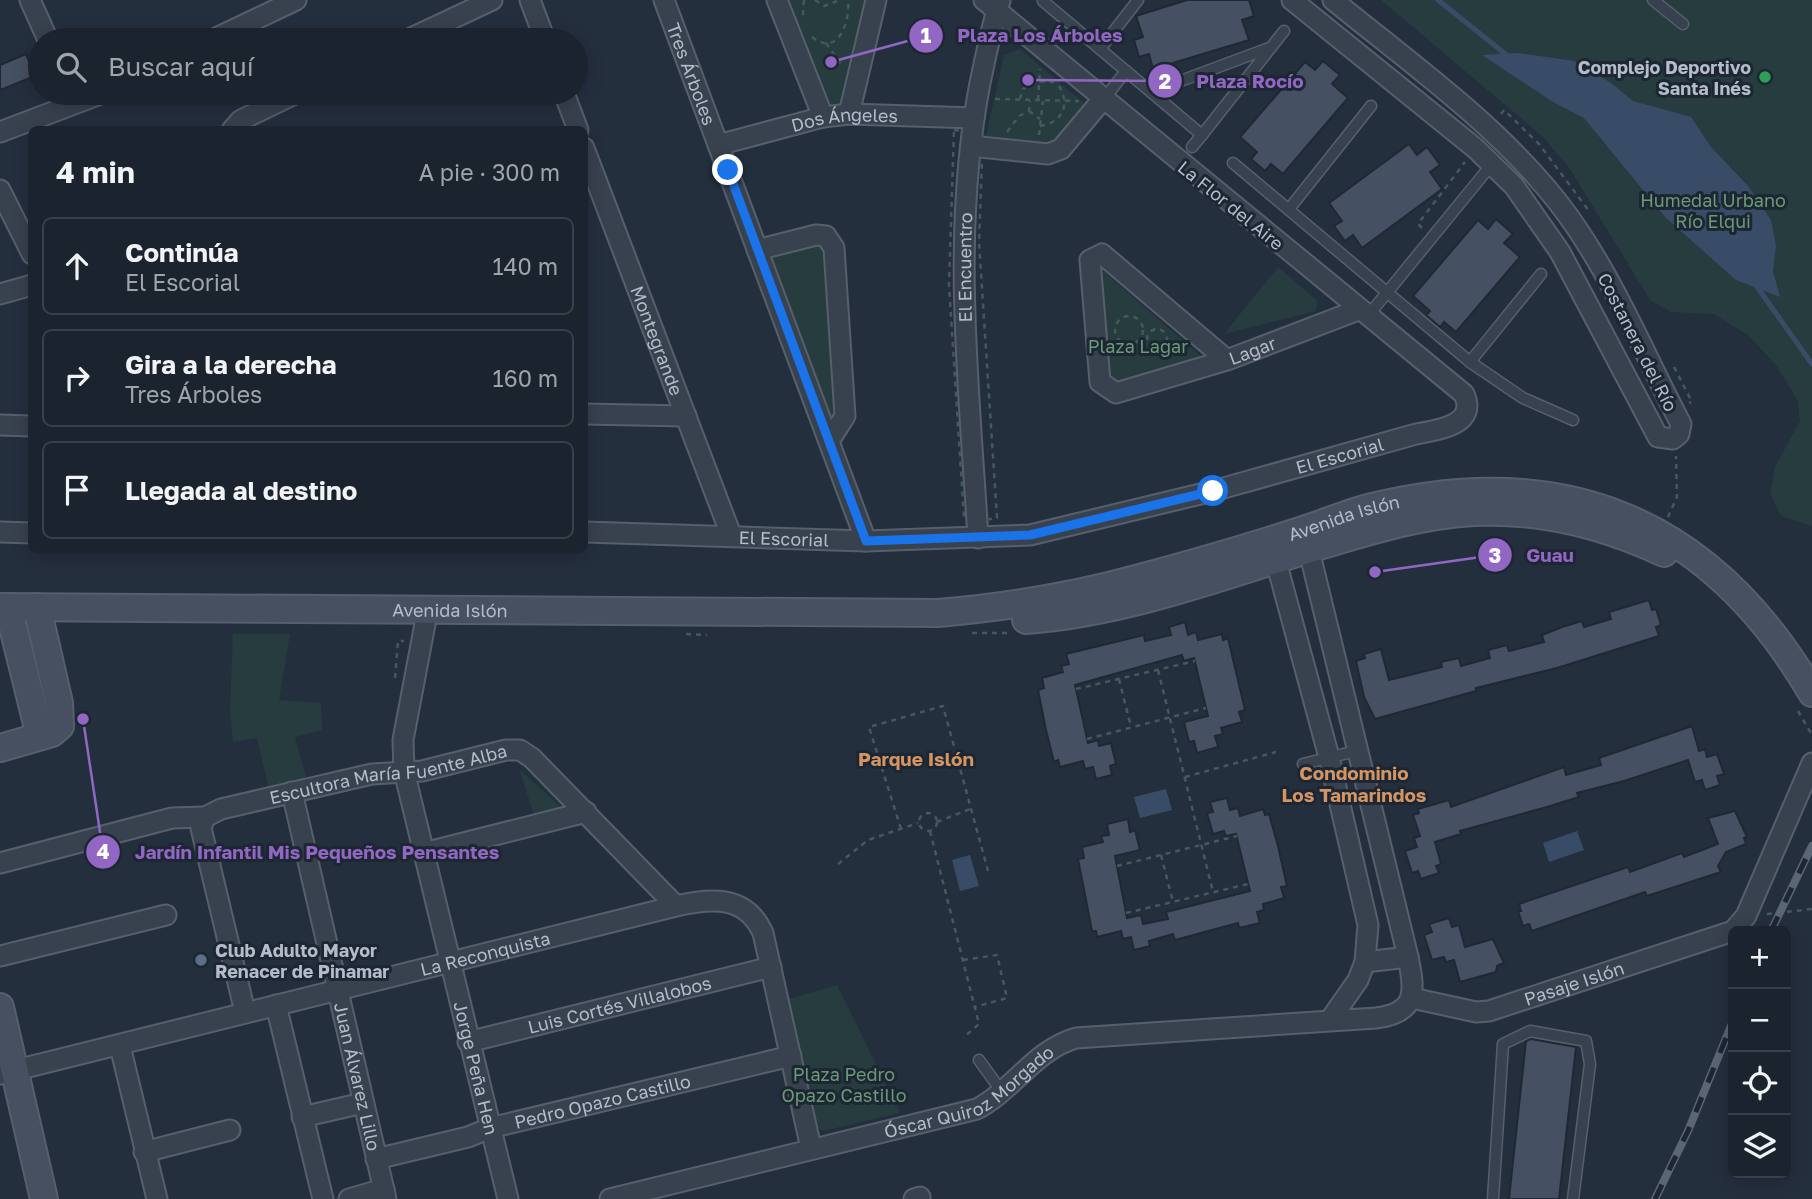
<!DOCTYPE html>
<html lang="es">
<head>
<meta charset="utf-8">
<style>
	body { margin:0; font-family:"Golos Text",sans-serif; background:#282f3a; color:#f1f3f6 }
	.controls { position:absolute; right:21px; bottom:21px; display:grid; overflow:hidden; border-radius:10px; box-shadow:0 4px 18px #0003 }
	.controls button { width:63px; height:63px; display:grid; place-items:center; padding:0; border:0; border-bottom:2px solid #39404a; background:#1b232e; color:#f1f3f6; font:35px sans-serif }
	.stop { position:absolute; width:21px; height:21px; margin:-16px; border:5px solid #1a73e8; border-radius:50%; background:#fff }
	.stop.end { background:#1a73e8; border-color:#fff; box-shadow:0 2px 7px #0008 }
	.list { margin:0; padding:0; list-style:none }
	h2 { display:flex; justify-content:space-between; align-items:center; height:91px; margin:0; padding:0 28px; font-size:30px }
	h2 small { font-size:23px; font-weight:400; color:#a0a4aa }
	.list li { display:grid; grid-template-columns:46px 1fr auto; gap:21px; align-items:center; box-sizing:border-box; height:98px; margin:0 14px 14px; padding:0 14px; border:2px solid #39404a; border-radius:10px }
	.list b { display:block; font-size:26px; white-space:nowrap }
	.list p { margin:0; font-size:23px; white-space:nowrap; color:#a0a4aa }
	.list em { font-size:23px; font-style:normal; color:#a0a4aa }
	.icon { flex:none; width:38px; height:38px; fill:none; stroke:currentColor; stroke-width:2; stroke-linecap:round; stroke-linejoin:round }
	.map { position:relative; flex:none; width:1812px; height:1199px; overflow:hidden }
	.search { position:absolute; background:#1b232e; box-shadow:0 4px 18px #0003; left:28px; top:28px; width:560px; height:77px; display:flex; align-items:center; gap:18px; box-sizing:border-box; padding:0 24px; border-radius:38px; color:#a0a4aa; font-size:26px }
	.panel { position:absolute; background:#1b232e; box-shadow:0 4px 18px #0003; left:28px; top:126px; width:560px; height:427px; border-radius:10px }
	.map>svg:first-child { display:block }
	.green { fill:#263c3f }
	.water { fill:#394c67 }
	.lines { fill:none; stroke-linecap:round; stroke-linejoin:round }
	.stream { stroke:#394c67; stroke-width:5 }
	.building { fill:#455162; stroke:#1f2835; stroke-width:2 }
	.lane-casing { stroke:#565f6c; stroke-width:13 }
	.street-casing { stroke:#565f6c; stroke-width:23 }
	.secondary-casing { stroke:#565f6c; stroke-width:30 }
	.path { stroke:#44595c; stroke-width:2.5; stroke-dasharray:5 5; stroke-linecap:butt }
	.lane { stroke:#38414e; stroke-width:10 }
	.street { stroke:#38414e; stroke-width:19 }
	.secondary { stroke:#465061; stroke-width:26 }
	.rail-casing { stroke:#5a6575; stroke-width:8 }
	.rail { stroke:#1d2633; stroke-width:5; stroke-dasharray:16; stroke-linecap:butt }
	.route { stroke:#1a73e8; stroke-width:9 }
	.leisure-dot { fill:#2e9e5b; stroke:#1d2633; stroke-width:2.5 }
	.service-dot { fill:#5c6f8a; stroke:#1d2633; stroke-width:2.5 }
	.labels { text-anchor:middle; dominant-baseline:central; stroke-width:6; stroke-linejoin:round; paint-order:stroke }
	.poi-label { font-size:18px; font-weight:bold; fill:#b4bcc9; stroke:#1d2633; text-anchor:end }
	.street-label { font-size:18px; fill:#b4bcc9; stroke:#1d2633 }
	.park-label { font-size:18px; fill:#6b9a76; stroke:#1d2633 }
	.neighbourhood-label { font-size:19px; font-weight:bold; fill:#d59563; stroke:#1d2633 }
	.leader { fill:none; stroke:#9266c3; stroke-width:2.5 }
	.callout-dot { fill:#9266c3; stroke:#1d2633; stroke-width:2.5 }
	.mark-label { font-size:21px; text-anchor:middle; font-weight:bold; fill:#fff }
	.callout-label { font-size:19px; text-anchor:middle; font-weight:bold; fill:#9266c3; stroke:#1d2633; stroke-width:6; stroke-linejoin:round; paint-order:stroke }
</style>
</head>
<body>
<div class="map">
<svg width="1812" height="1199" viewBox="0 0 1812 1199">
	<rect width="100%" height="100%" fill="#242f3e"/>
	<g class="green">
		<polygon points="785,0 868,0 842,105 828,106"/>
		<polygon points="1381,0 1812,0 1812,526 1781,516 1770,493 1775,467 1800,421 1797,399 1776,365 1749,336 1714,314 1671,312 1650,300 1570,169 1543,137"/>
		<polygon points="1020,49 1086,105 1049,144 986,136 1004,55"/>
		<polygon points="816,243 826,248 837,412 830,422 770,259 772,254"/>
		<polygon points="1278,267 1318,301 1316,311 1224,334"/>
		<polygon points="1103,271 1205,360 1121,386 1109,379 1101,273"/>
		<polygon points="233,634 290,634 279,700 321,703 322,730 295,737 307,781 269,790 257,738 233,742 230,709"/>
		<polygon points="520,770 562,808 533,813"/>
		<polygon points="837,985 900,1113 823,1131 814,1126 785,1000"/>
	</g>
	<g class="water">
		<polygon points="1518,53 1574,61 1611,83 1633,101 1691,117 1711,147 1748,186 1771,220 1776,246 1773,271 1780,297 1736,280 1666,218 1584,118 1553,102 1482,55"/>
		<polygon points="1166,789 1172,810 1140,818 1134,797"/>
		<polygon points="1577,831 1584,850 1549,862 1543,843"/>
		<polygon points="970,855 979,886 960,891 952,860"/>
	</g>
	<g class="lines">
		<g class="stream">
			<polyline points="1438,0 1509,57"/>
			<polyline points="1755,284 1812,364"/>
		</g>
	</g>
	<g class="building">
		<polygon points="1187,0 1249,0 1254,16 1242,20 1249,40 1153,69 1149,54 1139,57 1134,40 1143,37 1136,16"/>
		<polygon points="26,54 35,76 0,90 0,65"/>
		<polygon points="1323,61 1340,75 1332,84 1348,98 1283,174 1271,164 1265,171 1251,159 1257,152 1240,137 1305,62 1315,70"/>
		<polygon points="1409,144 1417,155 1427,147 1440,165 1430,172 1442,189 1362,248 1353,235 1345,241 1334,226 1342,221 1329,203"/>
		<polygon points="1496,219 1513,234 1504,243 1520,257 1456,332 1444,322 1440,327 1426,315 1430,311 1413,296 1478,220 1488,229"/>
		<polygon points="1649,600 1652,610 1656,609 1661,625 1656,627 1659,636 1557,668 1476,688 1476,691 1375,719 1364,697 1356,661 1365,658 1364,654 1381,649 1389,680 1442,667 1441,662 1459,658 1461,666 1490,658 1488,650 1507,645 1509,651 1544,642 1542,635 1562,627 1582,621 1584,627 1611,619 1609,612"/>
		<polygon points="1185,622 1188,635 1196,632 1198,640 1222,634 1223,640 1228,638 1245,710 1239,712 1242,722 1221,728 1223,734 1215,736 1218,747 1197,753 1194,741 1189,742 1184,722 1208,716 1194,658 1184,661 1182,655 1075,685 1088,743 1098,740 1099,746 1111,743 1116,764 1110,766 1112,775 1096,779 1093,767 1085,769 1083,761 1060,767 1058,760 1054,762 1046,730 1038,690 1044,688 1042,678 1063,672 1061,666 1069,664 1066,654 1144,635 1145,641 1171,635 1169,627"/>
		<polygon points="1692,726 1699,751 1705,749 1707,757 1717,754 1724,774 1717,776 1720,785 1705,790 1702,780 1695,782 1688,760 1624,781 1577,793 1579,797 1547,807 1460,831 1461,834 1435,842 1441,864 1436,866 1439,873 1421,879 1418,871 1412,873 1405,851 1417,847 1414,838 1420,836 1413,815 1419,813 1418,809 1449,800 1451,807 1564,767 1566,775 1601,765 1599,758"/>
		<polygon points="1227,798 1230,810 1238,808 1240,816 1263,809 1265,815 1269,814 1278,846 1287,886 1281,887 1284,898 1263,904 1264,910 1257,912 1260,923 1239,928 1238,923 1175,940 1173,934 1149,941 1150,946 1134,950 1131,937 1123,939 1121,931 1097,937 1096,931 1092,931 1078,859 1084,858 1082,847 1103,842 1101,836 1109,835 1107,824 1128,819 1130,832 1135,830 1140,850 1115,856 1127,918 1141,915 1143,924 1168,919 1166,912 1250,891 1236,834 1226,836 1224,831 1213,834 1207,813 1213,812 1210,802"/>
		<polygon points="1735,811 1747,837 1744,838 1746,844 1726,852 1718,866 1721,872 1647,896 1645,892 1532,931 1529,924 1523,926 1518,911 1521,911 1519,904 1628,867 1630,872 1682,853 1684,857 1718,844 1708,818"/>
		<polygon points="1449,918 1452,927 1459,925 1465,947 1493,939 1504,963 1497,966 1496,972 1460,982 1454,960 1446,962 1444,957 1432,960 1424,935 1432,932 1429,924"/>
		<polygon points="1531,1039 1576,1047 1559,1199 1509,1199 1526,1041"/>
	</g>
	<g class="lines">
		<defs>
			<g id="lane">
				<polyline points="1653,0 1683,24"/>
				<polyline points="1043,1 1202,135 1284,31"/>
				<polyline points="1100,49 1138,0"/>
				<polyline points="1151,92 1269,48"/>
				<polyline points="1104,99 1126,71"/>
				<polyline points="1192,147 1202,135"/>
				<polyline points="1233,163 1470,362 1523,398 1573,420"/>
				<polyline points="1289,209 1371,106"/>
				<polyline points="1367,317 1492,164"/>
				<polyline points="1470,362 1541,274"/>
				<polyline points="1303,764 1356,751"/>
				<polyline points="979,1060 1002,1092"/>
				<polyline points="1493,1199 1503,1044 1530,1031 1586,1041 1590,1064 1573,1199"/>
			</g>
			<g id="street">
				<polyline points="30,0 48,40"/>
				<polyline points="530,0 545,40"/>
				<path id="s1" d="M664,0l202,541"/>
				<polyline points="777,0 823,117"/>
				<path d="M1292,0l183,148 39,38 46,66 98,185 15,2 6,-5 2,-10c-39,-74 -72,-157 -124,-223 -62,-78 -147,-138 -224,-201"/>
				<polyline points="212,40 296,0"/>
				<polyline points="407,40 492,0"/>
				<polyline points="564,93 578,130"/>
				<polyline points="849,114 876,0"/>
				<polyline points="232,130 241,120 297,93"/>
				<polyline points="0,132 103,93"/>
				<path id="s2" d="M718,145l105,-28 26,-3 125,4"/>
				<polyline points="971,146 1048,154 1061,149 1103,99"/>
				<path id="s3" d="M584,148l147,387"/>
				<polyline points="0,190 32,254"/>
				<polyline points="757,250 816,235 826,236 834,248 845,416 829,441"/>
				<polyline points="0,294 32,285"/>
				<path id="s4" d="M1227,360l-125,-106 -12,6 10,122 16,11 111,-33 131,-50"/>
				<polyline points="584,414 686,416"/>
				<polyline points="0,425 32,426"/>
				<polyline points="0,532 32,533"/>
				<path id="s5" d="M584,532l282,9 164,-6 183,-44 203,-57c22,-4 62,-9 48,-40l-480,-394"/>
				<path id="s6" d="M978,538c-9,-151 -27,-304 2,-455 6,-27 11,-56 20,-82"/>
				<polyline points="1273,550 1329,757 1368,925 1365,962 1358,980 1330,1020"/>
				<path id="s7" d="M428,608l-25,132 1,31 104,428"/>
				<path id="s8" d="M292,792l94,407"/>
				<path id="s9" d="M205,817l16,-8 151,-35 50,-3 84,-21h14l12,8 144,148"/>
				<polyline points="205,817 201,828 245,1012"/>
				<polyline points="424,853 586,812"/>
				<polyline points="0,863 172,818 205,817"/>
				<polyline points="1733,931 1746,916 1812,763"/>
				<polyline points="0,956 166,915"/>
				<polyline points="1365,962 1408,957"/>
				<path id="s10" d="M1412,998l64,14 13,-1 244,-80"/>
				<polyline points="276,1005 323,1199"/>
				<path id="s11" d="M468,1042l303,-75"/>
				<polyline points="120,1046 157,1199"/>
				<path id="s12" d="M0,1074l676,-168c36,-8 70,-11 87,27l48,215"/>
				<polyline points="302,1117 363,1103"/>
				<polyline points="144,1152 230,1130"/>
				<path id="s13" d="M376,1159l92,-22 22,-9 301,-72"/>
				<polyline points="349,1199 384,1189"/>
				<path id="s14" d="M610,1199l367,-90c37,-20 58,-59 99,-71l300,-20c42,-5 39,-28 32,-61l-102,-419"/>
				<polyline points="914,1199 920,1197"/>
			</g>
			<g id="secondary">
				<path id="s15" d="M0,607l938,6c67,-6 133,-16 198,-34 56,-15 112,-31 167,-49 22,-7 43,-16 65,-22 195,-49 343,12 444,185"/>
				<polyline points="8,607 40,736"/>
				<path d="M1026,620c98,-7 200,-45 293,-74 51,-15 101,-31 155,-34 66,-3 130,13 190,41"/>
				<polyline points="0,748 52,733 60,726 59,703 37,607"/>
				<polyline points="0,1007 44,1199"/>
			</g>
		</defs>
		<use href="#lane" class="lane-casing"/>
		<use href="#street" class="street-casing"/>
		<use href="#secondary" class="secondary-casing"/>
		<g class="path">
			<polyline points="815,0 824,6 840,0"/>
			<polyline points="803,15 804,0"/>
			<path d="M812,37c27,21 38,-16 36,-37"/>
			<polyline points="826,43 842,66"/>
			<polyline points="995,99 1079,101"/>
			<polyline points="1020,99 1023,89 1033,81 1054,82"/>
			<polyline points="1038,100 1040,69"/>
			<polyline points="1029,111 1040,119"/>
			<polyline points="1501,114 1504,110 1539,144 1589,211"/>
			<path d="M1040,126c22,-3 31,-21 19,-40"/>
			<polygon points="954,130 983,133 979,242 997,518 977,521 964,518 949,285"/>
			<polyline points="1007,132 1019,116 1029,111 1030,101"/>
			<polyline points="1039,135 1043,101"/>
			<polyline points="1422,228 1418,224 1465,162"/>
			<circle cx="1129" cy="330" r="14"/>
			<circle cx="1157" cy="339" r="10"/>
			<polyline points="1121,341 1137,350 1176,355"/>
			<polyline points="1674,367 1692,402 1689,403"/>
			<polyline points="1668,517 1677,497 1676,456"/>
			<polyline points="972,633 1008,633"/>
			<polyline points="686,634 707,635"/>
			<polyline points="1158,670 1213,892"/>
			<polyline points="395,678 398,641 404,641"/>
			<polyline points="1119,679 1131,727"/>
			<polyline points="1076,689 1195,661"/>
			<polyline points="1798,711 1812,735"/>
			<polyline points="1087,739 1206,708"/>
			<polyline points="1185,777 1276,752"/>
			<circle cx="928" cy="822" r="9"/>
			<polyline points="937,822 970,809"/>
			<polyline points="901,829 869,727 943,706 988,871"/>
			<polyline points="930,831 979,1024 963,1038"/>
			<polyline points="1161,855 1173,902"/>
			<polyline points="838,864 868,840 918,823"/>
			<polyline points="1117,866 1237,836"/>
			<polyline points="1126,913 1248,884"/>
			<polyline points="1767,914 1812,909"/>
			<polyline points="963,960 997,955 1007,998 975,1007"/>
		</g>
		<use href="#lane" class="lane"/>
		<use href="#street" class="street"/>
		<use href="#secondary" class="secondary"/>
		<defs>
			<g id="rail">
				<polyline points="1771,931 1812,846"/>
				<polyline points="1655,1199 1688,1131 1733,1021"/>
			</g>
		</defs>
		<use href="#rail" class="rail-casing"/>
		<use href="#rail" class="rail"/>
	</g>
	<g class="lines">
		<polyline class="route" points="728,170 866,541 1030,535 1213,491"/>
	</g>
	<circle class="leisure-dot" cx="1765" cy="77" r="7"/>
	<circle class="service-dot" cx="201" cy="960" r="7"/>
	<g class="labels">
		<g class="poi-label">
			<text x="1751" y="67">Complejo Deportivo<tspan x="1751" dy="21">Santa Inés</tspan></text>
			<text x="215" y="950" text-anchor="start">Club Adulto Mayor<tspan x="215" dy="21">Renacer de Pinamar</tspan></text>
		</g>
		<g class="street-label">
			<text stroke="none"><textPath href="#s1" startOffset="79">Tres Árboles</textPath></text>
			<text stroke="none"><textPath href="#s2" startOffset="130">Dos Ángeles</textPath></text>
			<text transform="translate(1231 205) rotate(39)">La Flor del Aire</text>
			<text stroke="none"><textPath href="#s6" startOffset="271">El Encuentro</textPath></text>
			<text stroke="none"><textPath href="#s3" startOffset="206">Montegrande</textPath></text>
			<text transform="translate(1638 342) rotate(63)">Costanera del Río</text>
			<text stroke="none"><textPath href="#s4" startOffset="462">Lagar</textPath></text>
			<text stroke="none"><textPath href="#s5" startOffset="766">El Escorial</textPath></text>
			<text stroke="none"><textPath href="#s15" startOffset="1356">Avenida Islón</textPath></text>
			<text stroke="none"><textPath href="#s5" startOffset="200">El Escorial</textPath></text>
			<text stroke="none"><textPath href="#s15" startOffset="450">Avenida Islón</textPath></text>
			<text stroke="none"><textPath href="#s9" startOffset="189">Escultora María Fuente Alba</textPath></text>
			<text stroke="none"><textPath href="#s12" startOffset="500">La Reconquista</textPath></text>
			<text stroke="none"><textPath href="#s10" startOffset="168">Pasaje Islón</textPath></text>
			<text stroke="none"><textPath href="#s11" startOffset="156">Luis Cortés Villalobos</textPath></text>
			<text stroke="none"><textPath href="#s7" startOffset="471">Jorge Peña Hen</textPath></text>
			<text stroke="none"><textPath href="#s8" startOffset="292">Juan Álvarez Lillo</textPath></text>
			<text stroke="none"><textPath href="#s14" startOffset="378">Óscar Quiroz Morgado</textPath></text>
			<text stroke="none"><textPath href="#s13" startOffset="234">Pedro Opazo Castillo</textPath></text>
		</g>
		<g class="park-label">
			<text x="1713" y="200">Humedal Urbano<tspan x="1713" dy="21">Río Elqui</tspan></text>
			<text x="1138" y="346">Plaza Lagar</text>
			<text x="844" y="1074">Plaza Pedro<tspan x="844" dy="21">Opazo Castillo</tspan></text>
		</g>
		<g class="neighbourhood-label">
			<text x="916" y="758">Parque Islón</text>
			<text x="1354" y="772">Condominio<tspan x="1354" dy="22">Los Tamarindos</tspan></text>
		</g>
	</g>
	<path class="leader" d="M831 62L926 36M1028 80L1165 81M1375 572L1495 555M83 719L103 852"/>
	<g class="callout-dot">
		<circle cx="831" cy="62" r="7"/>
		<circle cx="1028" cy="80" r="7"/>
		<circle cx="1375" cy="572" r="7"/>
		<circle cx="83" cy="719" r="7"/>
		<circle cx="926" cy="36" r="18"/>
		<circle cx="1165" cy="81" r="18"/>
		<circle cx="1495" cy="555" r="18"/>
		<circle cx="103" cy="852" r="18"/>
	</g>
	<g class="mark-label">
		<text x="926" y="43">1</text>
		<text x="1165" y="89">2</text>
		<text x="1495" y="563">3</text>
		<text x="103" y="859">4</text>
	</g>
	<g class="callout-label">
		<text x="1040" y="42">Plaza Los Árboles</text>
		<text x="1250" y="88">Plaza Rocío</text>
		<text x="1550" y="562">Guau</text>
		<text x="317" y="859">Jardín Infantil Mis Pequeños Pensantes</text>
	</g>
</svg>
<div class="controls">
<button>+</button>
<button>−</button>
<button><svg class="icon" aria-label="locate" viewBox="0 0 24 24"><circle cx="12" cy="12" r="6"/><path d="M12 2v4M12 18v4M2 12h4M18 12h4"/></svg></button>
<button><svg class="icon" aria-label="layers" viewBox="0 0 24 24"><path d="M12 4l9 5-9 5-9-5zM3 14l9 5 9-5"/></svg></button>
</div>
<div class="stop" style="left:1213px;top:491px"></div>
<div class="stop end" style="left:728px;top:170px"></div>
<div class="search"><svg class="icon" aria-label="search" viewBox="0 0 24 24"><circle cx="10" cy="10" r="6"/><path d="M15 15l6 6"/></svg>Buscar aquí</div>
<section class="panel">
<h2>4 min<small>A pie · 300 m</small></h2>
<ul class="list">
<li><svg class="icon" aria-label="ahead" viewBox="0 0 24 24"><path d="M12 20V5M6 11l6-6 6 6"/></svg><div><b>Continúa</b><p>El Escorial</p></div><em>140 m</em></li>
<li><svg class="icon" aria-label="right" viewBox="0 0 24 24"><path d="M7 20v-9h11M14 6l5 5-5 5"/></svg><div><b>Gira a la derecha</b><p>Tres Árboles</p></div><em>160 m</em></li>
<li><svg class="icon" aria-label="arrive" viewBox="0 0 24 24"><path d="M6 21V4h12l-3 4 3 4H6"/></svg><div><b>Llegada al destino</b></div></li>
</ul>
</section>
</div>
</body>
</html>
